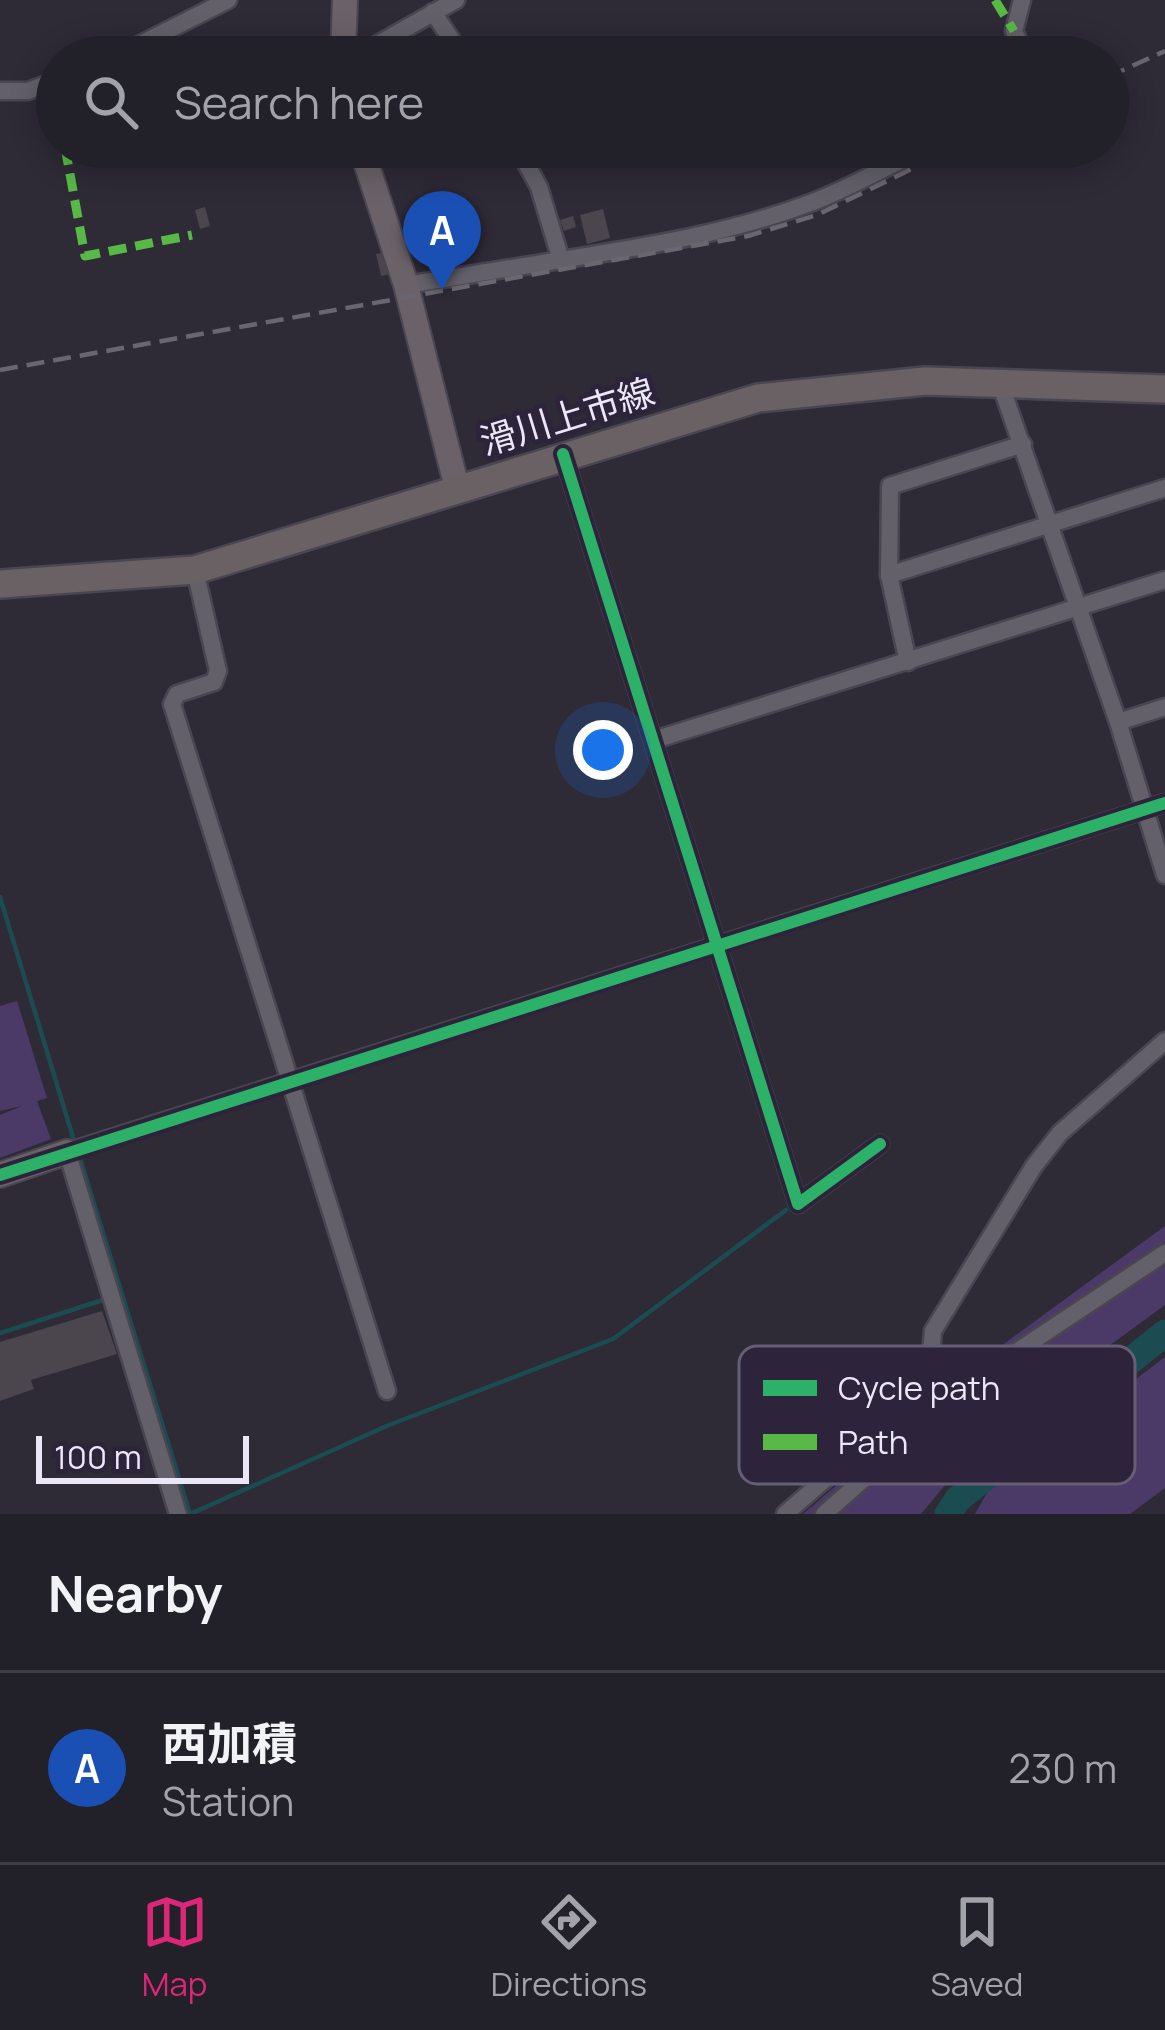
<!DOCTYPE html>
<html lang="en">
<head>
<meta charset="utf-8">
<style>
	body { margin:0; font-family:Manrope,"Noto Sans JP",sans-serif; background:#2a2830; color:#f1f3f6 }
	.scale { position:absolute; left:36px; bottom:30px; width:213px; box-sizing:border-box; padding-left:12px; border:6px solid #ece7f7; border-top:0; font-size:33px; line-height:42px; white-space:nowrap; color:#ece7f7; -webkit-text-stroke:9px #2d243c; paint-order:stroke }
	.you { position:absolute; left:603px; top:750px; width:42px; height:42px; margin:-30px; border:9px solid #fff; border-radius:50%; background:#1a73e8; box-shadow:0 0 0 18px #1a73e833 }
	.badge { display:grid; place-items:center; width:78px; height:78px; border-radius:50%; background:#db2777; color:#fff; font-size:39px; font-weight:700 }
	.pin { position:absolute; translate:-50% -99px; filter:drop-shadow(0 3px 6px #0008) }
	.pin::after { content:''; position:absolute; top:63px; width:42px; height:36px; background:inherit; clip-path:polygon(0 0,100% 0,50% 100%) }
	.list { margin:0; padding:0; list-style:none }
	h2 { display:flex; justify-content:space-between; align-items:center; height:156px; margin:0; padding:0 48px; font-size:51px }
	h2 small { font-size:39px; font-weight:400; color:#a2a3a8 }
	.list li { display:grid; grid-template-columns:78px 1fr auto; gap:36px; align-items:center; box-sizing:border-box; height:192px; padding:0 48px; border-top:3px solid #3f3e45 }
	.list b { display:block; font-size:45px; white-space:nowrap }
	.list p { margin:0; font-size:39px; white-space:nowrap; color:#a2a3a8 }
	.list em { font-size:39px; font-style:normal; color:#a2a3a8 }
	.icon { flex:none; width:66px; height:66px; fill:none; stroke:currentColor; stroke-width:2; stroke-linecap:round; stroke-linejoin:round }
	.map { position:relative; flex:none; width:1165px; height:1514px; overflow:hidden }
	.search { position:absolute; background:#222028; box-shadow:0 6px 30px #0003; left:36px; right:36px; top:36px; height:132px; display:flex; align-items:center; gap:30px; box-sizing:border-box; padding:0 42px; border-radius:66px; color:#a2a3a8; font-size:45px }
	.sheet { height:348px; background:#222028 }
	nav { display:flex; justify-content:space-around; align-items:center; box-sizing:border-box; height:168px; border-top:3px solid #3f3e45; background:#222028; font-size:33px; color:#a2a3a8 }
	nav a { display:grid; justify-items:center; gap:6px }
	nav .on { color:#db2777 }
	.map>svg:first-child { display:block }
	.green { fill:#4b3a67 }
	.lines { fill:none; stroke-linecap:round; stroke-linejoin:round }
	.stream { stroke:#1a4c52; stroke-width:4.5 }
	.river { stroke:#1a4c52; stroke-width:27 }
	.building { fill:#4b454d }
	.street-casing { stroke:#4a4651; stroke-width:21 }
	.secondary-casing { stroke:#4a4651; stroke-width:28 }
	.primary-casing { stroke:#4a4651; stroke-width:32 }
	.street { stroke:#63606a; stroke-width:16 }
	.secondary { stroke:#6a6268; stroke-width:24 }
	.primary { stroke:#6a6164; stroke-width:27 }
	.rail { stroke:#6a6670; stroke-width:4.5; stroke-dasharray:18 9; stroke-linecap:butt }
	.quiet { stroke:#58b947; stroke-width:9; stroke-dasharray:18 9; stroke-linecap:butt }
	.cycleway-casing { stroke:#2d243c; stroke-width:20 }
	.cycleway { stroke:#2db169; stroke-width:12 }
	.labels { text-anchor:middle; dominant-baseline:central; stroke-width:10; stroke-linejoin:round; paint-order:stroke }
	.street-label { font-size:36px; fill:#ece7f7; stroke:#2d243c }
	.key { fill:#2d243c; stroke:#665e74; stroke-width:3 }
	.key-label { font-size:33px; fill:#ece7f7 }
</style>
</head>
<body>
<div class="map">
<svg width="1165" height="1514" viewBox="0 0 1165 1514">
	<rect width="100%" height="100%" fill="#2e2a36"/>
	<g class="green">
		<polygon points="17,1001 47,1098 37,1101 51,1139 0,1158 0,1115 22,1106 0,1111 0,1006"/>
		<polygon points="1165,1226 1165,1305 987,1435 921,1514 803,1514 986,1357"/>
		<polygon points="1165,1357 1165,1488 1130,1514 975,1514 988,1491"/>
	</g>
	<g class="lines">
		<g class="stream">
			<polyline points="0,897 75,1144"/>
			<polyline points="79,1155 190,1514"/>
			<polyline points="0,1333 109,1298"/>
			<polyline points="190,1514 389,1425 613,1339 786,1210"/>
		</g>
		<polyline class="river" points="948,1514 958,1499 1165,1333"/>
	</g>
	<g class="building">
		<polygon points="205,207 210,226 200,229 195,210"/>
		<polygon points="603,209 610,238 587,244 580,215"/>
		<polygon points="573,216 576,227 564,231 560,220"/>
		<polygon points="391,251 396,273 381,276 376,254"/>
		<polygon points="102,1311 117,1354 31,1380 34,1389 0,1401 0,1342"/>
	</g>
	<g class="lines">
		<defs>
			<g id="street">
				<polyline points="1022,0 1014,31 1026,57"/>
				<polyline points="433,12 463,57"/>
				<polyline points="115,57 228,0"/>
				<polyline points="355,57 456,0"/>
				<polyline points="0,91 28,91 57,80"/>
				<path d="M561,260c87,-14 175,-28 257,-60 37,-15 74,-36 110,-53"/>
				<polyline points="406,285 561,260 539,187 517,147"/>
				<polyline points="999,380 1118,722 1165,875"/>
				<polyline points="563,454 798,1204 880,1144"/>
				<polyline points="195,570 218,671 214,682 177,694 172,704 387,1391"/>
				<polyline points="889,575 1165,488"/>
				<polyline points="908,662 889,575 890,486 1023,444"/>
				<polyline points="1118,722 1165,707"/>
				<polyline points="654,740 1165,580"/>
				<polyline points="1165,1041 1060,1133 1034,1166 933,1331 926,1412 1165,1253"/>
				<polyline points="178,1514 67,1152 1165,803"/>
				<polyline points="785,1514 891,1422 926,1412"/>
				<polyline points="824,1514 909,1439 926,1412"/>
			</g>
			<g id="secondary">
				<polyline points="343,57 345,0"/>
				<polyline points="361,147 406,285 457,488"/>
				<polyline points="0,1175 67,1152"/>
			</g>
			<polyline id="primary" points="0,584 195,570 758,398 925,381 1165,389"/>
		</defs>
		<use href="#street" class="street-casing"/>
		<use href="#secondary" class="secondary-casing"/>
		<use href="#primary" class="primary-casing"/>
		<use href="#street" class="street"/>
		<use href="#secondary" class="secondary"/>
		<use href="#primary" class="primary"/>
		<g class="rail">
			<polyline points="1108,77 1165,51"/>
			<polyline points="0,370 748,236 817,215 957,147"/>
		</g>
		<g class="quiet">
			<polyline points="995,0 1014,31"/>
			<polyline points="54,82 57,100"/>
			<polyline points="65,147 85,256 192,235"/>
		</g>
		<defs>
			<g id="cycleway">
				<polyline points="563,454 798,1204 880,1144"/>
				<polyline points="0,1175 1165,803"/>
			</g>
		</defs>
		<use href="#cycleway" class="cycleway-casing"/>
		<use href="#cycleway" class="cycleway"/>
	</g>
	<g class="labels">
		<g class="street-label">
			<text transform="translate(567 416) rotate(-17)">滑川上市線</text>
		</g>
	</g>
	<rect x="739" y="1346" width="396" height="138" rx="18" class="key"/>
	<rect x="763" y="1380" width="54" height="16" fill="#2db169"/>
	<rect x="763" y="1434" width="54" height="16" fill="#58b947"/>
	<g class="key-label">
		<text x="838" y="1400">Cycle path</text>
		<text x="838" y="1454">Path</text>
	</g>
</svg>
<div class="scale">100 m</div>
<div class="you"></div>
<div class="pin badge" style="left:442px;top:290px;background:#1a4fb4">A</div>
<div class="search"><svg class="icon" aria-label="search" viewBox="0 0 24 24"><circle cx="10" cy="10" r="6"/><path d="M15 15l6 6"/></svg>Search here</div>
</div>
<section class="sheet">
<h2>Nearby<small></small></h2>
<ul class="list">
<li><span class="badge" style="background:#1a4fb4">A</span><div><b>西加積</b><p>Station</p></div><em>230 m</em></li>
</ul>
</section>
<nav>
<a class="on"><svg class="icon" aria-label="map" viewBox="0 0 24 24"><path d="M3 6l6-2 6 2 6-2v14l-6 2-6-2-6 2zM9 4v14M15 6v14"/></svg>Map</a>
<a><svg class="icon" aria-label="directions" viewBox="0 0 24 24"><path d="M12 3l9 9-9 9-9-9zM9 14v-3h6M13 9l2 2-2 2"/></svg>Directions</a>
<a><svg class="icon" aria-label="saved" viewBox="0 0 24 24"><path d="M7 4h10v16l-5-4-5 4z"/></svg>Saved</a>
</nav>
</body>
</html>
